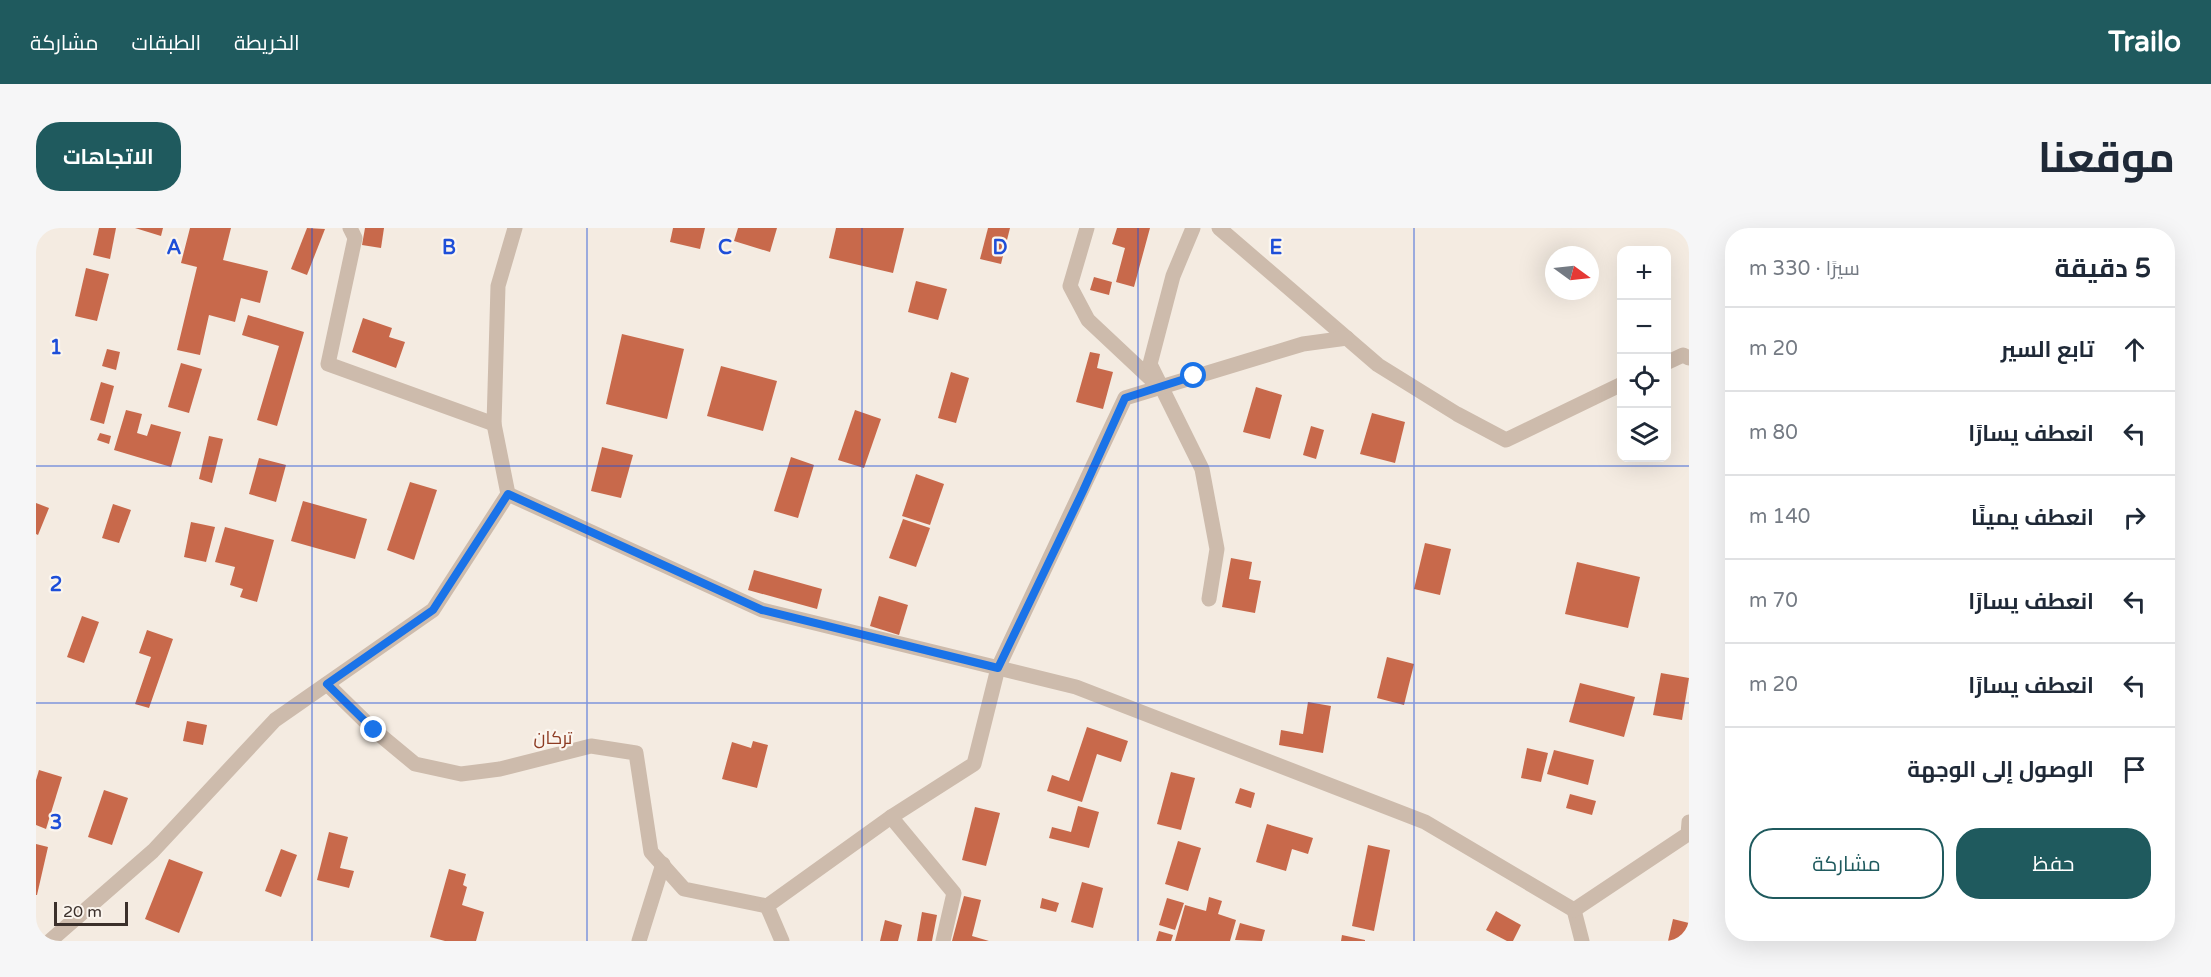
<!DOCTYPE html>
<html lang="ar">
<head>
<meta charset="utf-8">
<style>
	body { margin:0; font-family:"Varela Round",Cairo,sans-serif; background:#f6f6f7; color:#1f2937; direction:rtl }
	.controls { position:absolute; right:18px; top:18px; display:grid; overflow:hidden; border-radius:12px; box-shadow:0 6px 24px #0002 }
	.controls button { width:54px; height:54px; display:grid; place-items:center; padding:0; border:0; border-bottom:2px solid #e0e1e3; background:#fff; color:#1f2937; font:30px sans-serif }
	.compass { position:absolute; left:1509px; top:18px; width:54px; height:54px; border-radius:50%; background:#fff; box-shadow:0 6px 24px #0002; rotate:105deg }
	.scale { position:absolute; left:18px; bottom:15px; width:74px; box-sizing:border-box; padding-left:6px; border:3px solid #3b302b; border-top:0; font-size:16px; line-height:21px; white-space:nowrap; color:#3b302b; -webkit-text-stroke:4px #fbf5ee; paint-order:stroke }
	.stop { position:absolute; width:18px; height:18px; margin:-14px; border:4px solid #1a73e8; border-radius:50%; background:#fff }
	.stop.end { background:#1a73e8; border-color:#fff; box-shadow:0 2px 6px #0008 }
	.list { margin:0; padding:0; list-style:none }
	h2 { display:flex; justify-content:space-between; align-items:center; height:78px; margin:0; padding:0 24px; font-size:26px }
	h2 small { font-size:20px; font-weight:400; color:#747a83 }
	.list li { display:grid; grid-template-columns:39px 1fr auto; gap:18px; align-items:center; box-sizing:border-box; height:84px; padding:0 24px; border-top:2px solid #e0e1e3 }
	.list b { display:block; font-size:22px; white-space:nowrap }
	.list em { font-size:20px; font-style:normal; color:#747a83 }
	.actions { display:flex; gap:12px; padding:18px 24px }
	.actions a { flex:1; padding:14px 0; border:2px solid #1f5a5e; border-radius:24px; text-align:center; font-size:21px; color:#1f5a5e }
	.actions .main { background:#1f5a5e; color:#fff }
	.icon { flex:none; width:33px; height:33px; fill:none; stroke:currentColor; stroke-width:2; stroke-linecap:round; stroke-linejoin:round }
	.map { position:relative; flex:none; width:1653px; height:713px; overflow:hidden; direction:ltr; border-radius:24px }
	header { display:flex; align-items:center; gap:36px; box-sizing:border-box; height:84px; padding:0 30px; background:#1f5a5e; color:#fff }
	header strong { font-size:28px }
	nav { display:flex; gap:33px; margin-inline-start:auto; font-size:21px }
	.intro { display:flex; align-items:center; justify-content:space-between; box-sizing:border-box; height:144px; padding:0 36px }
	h1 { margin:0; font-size:42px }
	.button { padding:15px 27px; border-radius:24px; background:#1f5a5e; color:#fff; font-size:21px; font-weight:700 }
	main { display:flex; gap:36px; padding:0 36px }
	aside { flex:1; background:#fff; border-radius:24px; box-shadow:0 6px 24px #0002 }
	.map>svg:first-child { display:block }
	.building { fill:#c8694b }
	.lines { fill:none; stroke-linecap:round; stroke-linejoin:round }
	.street { stroke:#cdbbac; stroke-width:15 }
	.route { stroke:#1a73e8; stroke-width:8 }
	.grid { fill:none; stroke:#1d4ed8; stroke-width:1.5; stroke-opacity:0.55 }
	.labels { text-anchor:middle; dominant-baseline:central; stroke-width:4.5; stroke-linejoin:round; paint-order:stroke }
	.quarter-label { font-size:18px; fill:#8c3b22; stroke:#fbf5ee }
	.grid-label { font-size:20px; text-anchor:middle; font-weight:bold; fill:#1d4ed8; stroke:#fbf5ee; stroke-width:4.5; stroke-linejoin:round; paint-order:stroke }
</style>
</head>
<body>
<header>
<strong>Trailo</strong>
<nav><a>الخريطة</a><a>الطبقات</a><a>مشاركة</a></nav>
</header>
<div class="intro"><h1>موقعنا</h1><a class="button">الاتجاهات</a></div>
<main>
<aside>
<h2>5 دقيقة<small>سيرًا · 330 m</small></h2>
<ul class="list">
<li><svg class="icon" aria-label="ahead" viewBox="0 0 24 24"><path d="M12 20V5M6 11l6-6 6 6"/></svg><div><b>تابع السير</b></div><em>20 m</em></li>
<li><svg class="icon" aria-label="left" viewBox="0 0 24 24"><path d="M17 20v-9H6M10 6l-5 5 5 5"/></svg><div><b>انعطف يسارًا</b></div><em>80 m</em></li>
<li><svg class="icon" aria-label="right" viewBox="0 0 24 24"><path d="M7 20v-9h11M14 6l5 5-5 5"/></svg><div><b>انعطف يمينًا</b></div><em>140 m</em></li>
<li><svg class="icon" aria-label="left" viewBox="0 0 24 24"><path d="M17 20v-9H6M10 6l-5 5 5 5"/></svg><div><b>انعطف يسارًا</b></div><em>70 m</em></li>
<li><svg class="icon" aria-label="left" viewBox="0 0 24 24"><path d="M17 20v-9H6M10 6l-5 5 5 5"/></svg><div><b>انعطف يسارًا</b></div><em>20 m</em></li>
<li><svg class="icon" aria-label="arrive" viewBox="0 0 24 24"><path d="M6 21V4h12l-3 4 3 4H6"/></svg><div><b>الوصول إلى الوجهة</b></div></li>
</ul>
<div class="actions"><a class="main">حفظ</a><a>مشاركة</a></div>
</aside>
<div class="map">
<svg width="1653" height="713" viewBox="0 0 1653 713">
	<rect width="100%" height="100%" fill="#f4ebe1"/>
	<g class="building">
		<polygon points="63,0 80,0 74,31 57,27"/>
		<polygon points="99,0 127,0 125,8"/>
		<polygon points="154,0 195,0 187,32 232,43 224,75 205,70 199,94 173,87 164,127 141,122 161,39 145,35"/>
		<polygon points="271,0 289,1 271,47 255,41"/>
		<polygon points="329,0 348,0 345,20 326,17"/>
		<polygon points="637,0 669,0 664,21 634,14"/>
		<polygon points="702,0 741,0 734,24 698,13"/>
		<polygon points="800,0 868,0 857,45 793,30"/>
		<polygon points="952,0 974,0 965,36 944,31"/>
		<polygon points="1081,0 1114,0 1098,59 1080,54 1089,20 1076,16"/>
		<polygon points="50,40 73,46 61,93 39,88"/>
		<polygon points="1058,49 1076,54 1073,67 1054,62"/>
		<polygon points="880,53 911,61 902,92 872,84"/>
		<polygon points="212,87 268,104 241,198 221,192 243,118 206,107"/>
		<polygon points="327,90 356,100 353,109 369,114 360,140 316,124"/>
		<polygon points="586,106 648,121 631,191 570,176"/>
		<polygon points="71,121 84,124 80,142 66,138"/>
		<polygon points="1054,124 1064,126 1061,140 1077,144 1067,181 1040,174"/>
		<polygon points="145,135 166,141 153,185 132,179"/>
		<polygon points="685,138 741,153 727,203 671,188"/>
		<polygon points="915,144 933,150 920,195 902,190"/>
		<polygon points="65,154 78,158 68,196 54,192"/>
		<polygon points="1220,159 1246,167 1234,211 1207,204"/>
		<polygon points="90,182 106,186 101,205 111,208 115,196 145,204 135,239 78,222"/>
		<polygon points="819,182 845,191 828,240 802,232"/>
		<polygon points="1336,185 1369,194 1359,235 1324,226"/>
		<polygon points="1275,198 1288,202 1280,231 1267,227"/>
		<polygon points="64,205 75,208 73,216 61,212"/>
		<polygon points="173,208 187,211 176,255 163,251"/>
		<polygon points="566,219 597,227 585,270 555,263"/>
		<polygon points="755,229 778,237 762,290 738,283"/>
		<polygon points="223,230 250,237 240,274 213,266"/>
		<polygon points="880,246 908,256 894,297 866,288"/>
		<polygon points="374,254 401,262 378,332 351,322"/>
		<polygon points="267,273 331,291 319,331 255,313"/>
		<polygon points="0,275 13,280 2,307 0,306"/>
		<polygon points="77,276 95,282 83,315 66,310"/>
		<polygon points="867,291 894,300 880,339 853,330"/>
		<polygon points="155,294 179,299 170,334 148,329"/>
		<polygon points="189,299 238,312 221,374 204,369 207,361 194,357 199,339 179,334"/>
		<polygon points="1389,315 1415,321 1404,367 1378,361"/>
		<polygon points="1195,330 1216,334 1213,351 1225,353 1219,385 1186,379"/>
		<polygon points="1541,334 1604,349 1592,400 1529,386"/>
		<polygon points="718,342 786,361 781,381 712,362"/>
		<polygon points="843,368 872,377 863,407 834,398"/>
		<polygon points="46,388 63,394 48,435 31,429"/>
		<polygon points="111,402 137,411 113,480 99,476 115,429 103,425"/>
		<polygon points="1351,429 1378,436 1368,477 1341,470"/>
		<polygon points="1625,445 1653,450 1646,492 1617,487"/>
		<polygon points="1544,455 1599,469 1588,509 1533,494"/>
		<polygon points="1272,474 1295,478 1287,525 1243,517 1245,502 1267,506"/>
		<polygon points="151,493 171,497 167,517 147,513"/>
		<polygon points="1051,499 1092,513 1085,534 1061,526 1046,574 1011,563 1016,547 1033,553"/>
		<polygon points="717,513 732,517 721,560 686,551 696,514 715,520"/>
		<polygon points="1491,520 1512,525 1505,554 1485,550"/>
		<polygon points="1518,522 1558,532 1552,557 1511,546"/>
		<polygon points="3,542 26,549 10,601 0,597 0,552"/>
		<polygon points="1135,544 1159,550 1145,602 1121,596"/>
		<polygon points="1204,560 1219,565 1215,580 1199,575"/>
		<polygon points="68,562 92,570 76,617 52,609"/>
		<polygon points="1534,566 1560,573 1556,587 1530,580"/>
		<polygon points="1042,578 1063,584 1053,620 1013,610 1016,599 1035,604"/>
		<polygon points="939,579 964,585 950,638 926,632"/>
		<polygon points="1231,596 1277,610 1272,626 1256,621 1250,643 1220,634"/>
		<polygon points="293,604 312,609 304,640 318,643 313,660 281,652"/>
		<polygon points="1142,613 1165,620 1152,663 1129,656"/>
		<polygon points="0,616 12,619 1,667 0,667"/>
		<polygon points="1332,617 1354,622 1338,703 1316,698"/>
		<polygon points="245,621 261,627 245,669 229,663"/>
		<polygon points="133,631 167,644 143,705 109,691"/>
		<polygon points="413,641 430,646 427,657 431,659 426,677 448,684 440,713 409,713 394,709"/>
		<polygon points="1046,654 1067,660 1057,700 1035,694"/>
		<polygon points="928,668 945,672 936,708 953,713 916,713"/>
		<polygon points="1173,669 1186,673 1182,686 1200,692 1194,713 1139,713 1149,677 1170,683"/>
		<polygon points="1006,670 1023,675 1020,684 1004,680"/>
		<polygon points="1131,670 1148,675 1139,702 1123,697"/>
		<polygon points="1460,683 1485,697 1477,713 1471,713 1450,702"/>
		<polygon points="886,684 901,687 896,713 881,713"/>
		<polygon points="1637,691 1653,695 1650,713 1632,713"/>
		<polygon points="849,692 866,697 862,713 844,713"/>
		<polygon points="1204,695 1229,702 1226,713 1199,712"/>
		<polygon points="1123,703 1137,707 1135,713 1120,713"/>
		<polygon points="1306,707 1329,712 1329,713 1305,713"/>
	</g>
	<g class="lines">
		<g class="street">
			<polyline points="314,0 319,10 292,136 458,196"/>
			<polyline points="1051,0 1034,58 1052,92 1117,153"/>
			<polyline points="1157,0 1137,48 1114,136 1166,241 1181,321 1173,371"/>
			<polyline points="1183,0 1342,137 1421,186 1470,212 1586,156"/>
			<polyline points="1630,135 1647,127 1653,130"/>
			<polyline points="472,266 726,382 1040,459 1389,594 1538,682 1546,713"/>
			<polyline points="291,456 338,502 379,536 425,546 464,541 555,518 600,525 615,624 648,661 731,678"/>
			<polyline points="1538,682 1652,606 1653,594"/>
			<polyline points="14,713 117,623 239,492 397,382 472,266 458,196 462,58 479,0"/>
			<polyline points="603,713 627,636"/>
			<polyline points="746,713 731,678 855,589"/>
			<polyline points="907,713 918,665 855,589 938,536 962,440 1089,170 1267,116 1311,110"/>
		</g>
	</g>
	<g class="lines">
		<polyline class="route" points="338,502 291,456 397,382 472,266 726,382 962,440 1047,263 1089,170 1158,148"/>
	</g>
	<path class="grid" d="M276,0v713M551,0v713M826,0v713M1102,0v713M1378,0v713M0,238h1653M0,475h1653"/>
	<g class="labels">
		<g class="quarter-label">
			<text x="517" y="510">تركان</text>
		</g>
	</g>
	<g class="grid-label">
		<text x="138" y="26">A</text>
		<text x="413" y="26">B</text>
		<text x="689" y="26">C</text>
		<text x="964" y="26">D</text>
		<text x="1240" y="26">E</text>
		<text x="20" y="126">1</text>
		<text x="20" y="363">2</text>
		<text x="20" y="601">3</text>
	</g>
</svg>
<div class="controls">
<button>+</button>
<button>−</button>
<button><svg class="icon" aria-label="locate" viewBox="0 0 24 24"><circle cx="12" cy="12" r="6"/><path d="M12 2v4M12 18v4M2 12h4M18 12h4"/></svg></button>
<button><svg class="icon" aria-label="layers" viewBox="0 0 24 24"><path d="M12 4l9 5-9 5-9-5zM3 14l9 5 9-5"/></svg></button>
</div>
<svg class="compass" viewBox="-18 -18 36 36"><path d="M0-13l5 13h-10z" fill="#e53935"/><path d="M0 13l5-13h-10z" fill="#747a83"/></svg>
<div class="scale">20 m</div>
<div class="stop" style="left:1158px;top:148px"></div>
<div class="stop end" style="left:338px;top:502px"></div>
</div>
</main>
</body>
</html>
